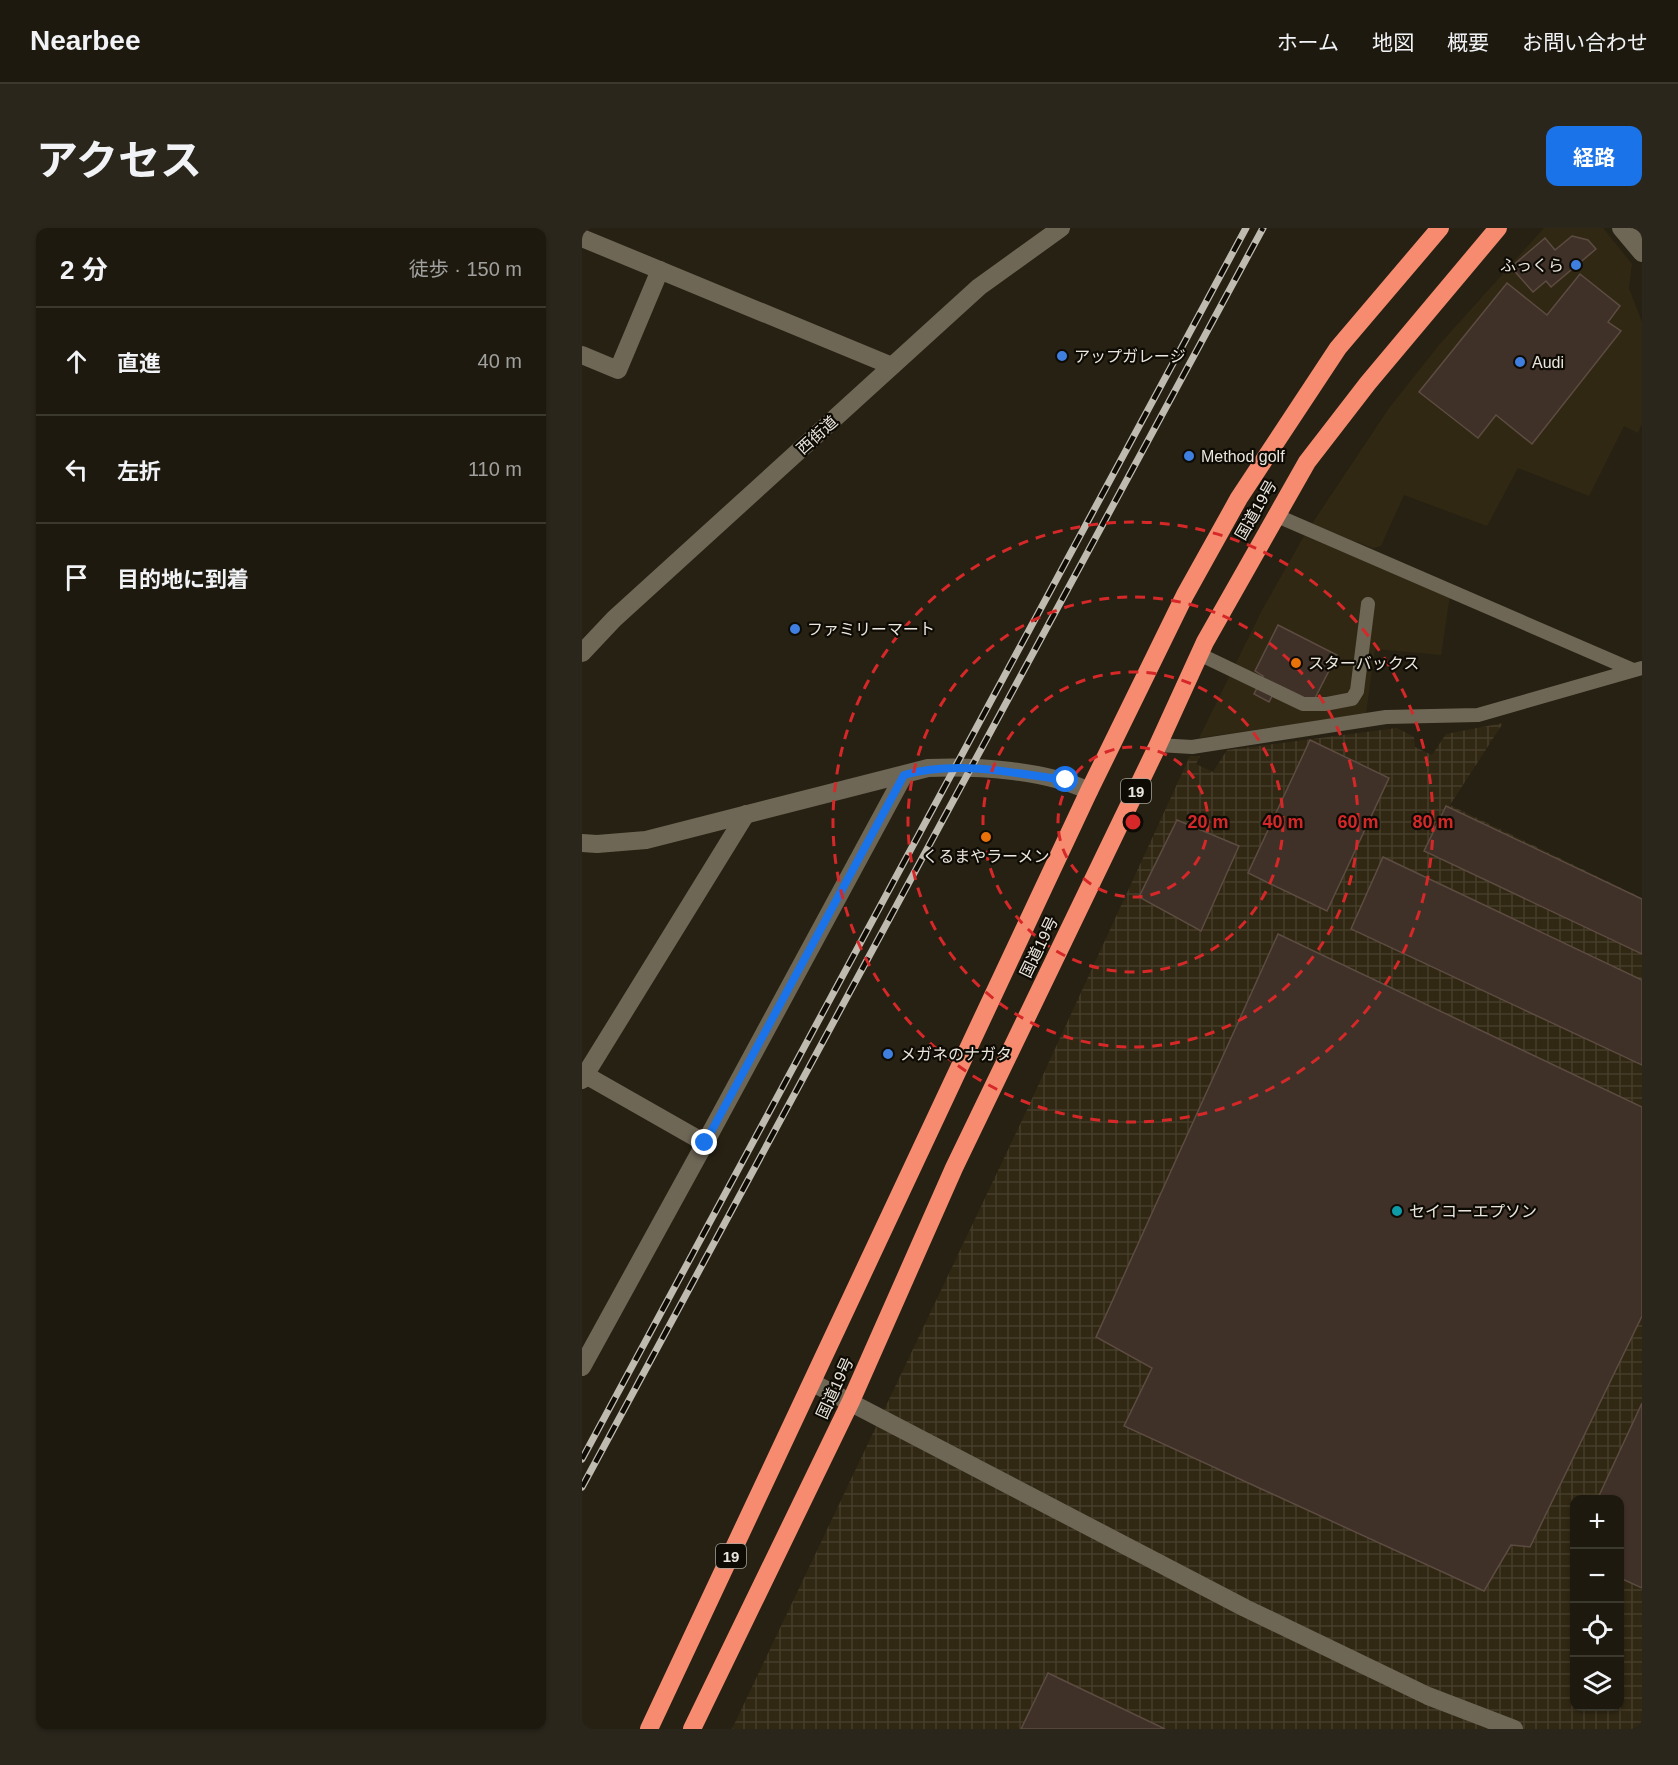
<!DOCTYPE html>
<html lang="ja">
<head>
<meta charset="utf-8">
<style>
	body { margin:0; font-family:Helvetica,"Noto Sans JP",sans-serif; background:#2a261c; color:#f1f3f6 }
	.controls { position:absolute; right:18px; bottom:18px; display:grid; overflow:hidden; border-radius:12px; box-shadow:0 2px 4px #0004 }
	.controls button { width:54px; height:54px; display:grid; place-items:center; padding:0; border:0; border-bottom:2px solid #3b382e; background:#1d190e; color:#f1f3f6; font:30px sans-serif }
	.stop { position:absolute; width:18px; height:18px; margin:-14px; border:4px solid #1a73e8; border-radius:50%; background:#fff }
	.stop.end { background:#1a73e8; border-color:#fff; box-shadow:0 2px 6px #0008 }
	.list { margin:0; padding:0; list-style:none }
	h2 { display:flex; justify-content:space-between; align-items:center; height:78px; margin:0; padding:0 24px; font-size:26px }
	h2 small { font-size:20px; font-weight:400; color:#a0a09e }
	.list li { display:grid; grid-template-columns:39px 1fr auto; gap:18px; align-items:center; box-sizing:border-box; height:108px; padding:0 24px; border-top:2px solid #3b382e }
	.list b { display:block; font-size:22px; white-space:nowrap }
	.list em { font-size:20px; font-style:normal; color:#a0a09e }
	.icon { flex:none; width:33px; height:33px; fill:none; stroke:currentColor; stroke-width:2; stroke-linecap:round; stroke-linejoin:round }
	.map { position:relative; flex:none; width:1060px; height:1501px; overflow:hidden; border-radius:12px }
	header { display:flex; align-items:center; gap:36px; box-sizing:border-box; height:84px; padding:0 30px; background:#1d190e; border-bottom:2px solid #3b382e }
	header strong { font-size:28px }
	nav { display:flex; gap:33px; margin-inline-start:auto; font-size:21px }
	.intro { display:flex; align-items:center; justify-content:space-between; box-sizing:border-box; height:144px; padding:0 36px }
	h1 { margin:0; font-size:42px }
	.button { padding:15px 27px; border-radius:12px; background:#1a73e8; color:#fff; font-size:21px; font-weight:700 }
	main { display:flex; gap:36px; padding:0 36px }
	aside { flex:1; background:#1d190e; border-radius:12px; box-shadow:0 2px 4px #0004 }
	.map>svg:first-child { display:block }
	.built { fill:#312813 }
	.industrial { fill:url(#industrial-grid); fill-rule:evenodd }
	.building { fill:#403128; stroke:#5c4c42; stroke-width:1.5 }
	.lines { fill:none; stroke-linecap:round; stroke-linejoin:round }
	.lane { stroke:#6e6756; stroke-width:14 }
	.street { stroke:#6e6756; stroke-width:18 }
	.secondary { stroke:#6e6756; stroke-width:18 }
	.highway { stroke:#f78b70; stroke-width:18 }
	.rail-casing { stroke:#c0bbb1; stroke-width:7 }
	.rail { stroke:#0e0b05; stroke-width:4.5; stroke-dasharray:14; stroke-linecap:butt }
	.route { stroke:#1a73e8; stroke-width:8 }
	.ring { fill:none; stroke:#d62828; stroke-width:3; stroke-dasharray:10 8 }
	.shop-dot { fill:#3f7fe0; stroke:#0e0b05; stroke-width:2 }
	.food-dot { fill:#e8710a; stroke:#0e0b05; stroke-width:2 }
	.culture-dot { fill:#0f9aa8; stroke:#0e0b05; stroke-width:2 }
	.labels { text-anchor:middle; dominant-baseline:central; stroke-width:4.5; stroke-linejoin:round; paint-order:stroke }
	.shield { fill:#0e0b05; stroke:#a8a49c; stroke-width:1.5 }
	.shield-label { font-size:15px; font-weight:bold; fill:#eae6dd }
	.poi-label { font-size:16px; fill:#eae6dd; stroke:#0e0b05; text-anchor:start }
	.street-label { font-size:16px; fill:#eae6dd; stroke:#0e0b05 }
	.centre { fill:#d62828; stroke:#0e0b05; stroke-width:3 }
	.ring-label { font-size:18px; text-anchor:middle; font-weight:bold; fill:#d62828; stroke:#0e0b05; stroke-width:4.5; stroke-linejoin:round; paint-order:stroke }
</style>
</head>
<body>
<header>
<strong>Nearbee</strong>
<nav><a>ホーム</a><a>地図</a><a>概要</a><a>お問い合わせ</a></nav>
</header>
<div class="intro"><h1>アクセス</h1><a class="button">経路</a></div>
<main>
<aside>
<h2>2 分<small>徒歩 · 150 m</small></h2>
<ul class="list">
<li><svg class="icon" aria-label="ahead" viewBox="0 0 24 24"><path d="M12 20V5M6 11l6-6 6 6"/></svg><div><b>直進</b></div><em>40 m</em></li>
<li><svg class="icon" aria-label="left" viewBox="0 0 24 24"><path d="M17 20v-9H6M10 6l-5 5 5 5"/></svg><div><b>左折</b></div><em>110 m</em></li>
<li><svg class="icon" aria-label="arrive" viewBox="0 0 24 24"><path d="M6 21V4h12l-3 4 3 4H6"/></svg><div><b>目的地に到着</b></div></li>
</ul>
</aside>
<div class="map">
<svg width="1060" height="1501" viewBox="0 0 1060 1501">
	<defs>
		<pattern id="industrial-grid" width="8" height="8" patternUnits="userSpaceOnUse" patternTransform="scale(1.5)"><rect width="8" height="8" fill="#312813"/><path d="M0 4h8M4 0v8" fill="none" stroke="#453d2a"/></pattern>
	</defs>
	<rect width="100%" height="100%" fill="#272113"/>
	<g class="built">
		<polygon points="962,0 1021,0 1050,36 1047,60 1060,94 1060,196 1056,205 1042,198 1007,268 936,240 905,298 822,267 799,318 791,320 729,297 807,180 857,117"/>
		<polygon points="722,308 868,367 859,427 793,421 784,486 617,510 680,382"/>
	</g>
	<path class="industrial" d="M921,495l-53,82 192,93v831h-910l293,-615 165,-358h10l-4,8 17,8 14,-22 170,-22 17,9 1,10 17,8 14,-21zM993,1272h45v206h-45z"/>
	<g class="building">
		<polygon points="990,8 1006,12 1014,21 969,59 964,53 951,64 929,39 963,10 973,22"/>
		<polygon points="998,46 1038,78 1026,94 1039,103 950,216 914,187 896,210 837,164 925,55 965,87"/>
		<polygon points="696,397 755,427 731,474 696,457 687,474 672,466 681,448 673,443"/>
		<polygon points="728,512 807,550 745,683 666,645"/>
		<polygon points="864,578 1060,671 1060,726 842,623"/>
		<polygon points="595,592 657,618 619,703 557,669"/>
		<polygon points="801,629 1060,752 1060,837 769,701"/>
		<polygon points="696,706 1060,879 1060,1088 948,1319 929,1317 902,1363 542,1198 570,1140 514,1109"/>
		<polygon points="1060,1175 1060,1360 1038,1350 1038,1272 1015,1272"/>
		<polygon points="466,1445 583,1501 439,1501"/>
	</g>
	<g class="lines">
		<g class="lane">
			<polyline points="693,287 1051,442"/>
			<polyline points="617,426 721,476 744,476 770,471 775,463 786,376"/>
			<polyline points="576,517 610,519 804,489 896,487 1060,440"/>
		</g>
		<g class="street">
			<polyline points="0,10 310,138"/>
			<polyline points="0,127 36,142 78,42"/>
			<path d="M0,615l15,1 49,-4 282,-72c50,-2 117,2 161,23"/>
			<polyline points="0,845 123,915 322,547"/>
			<polyline points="0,852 164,586"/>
		</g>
		<g class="secondary">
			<polyline points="1039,0 1060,25"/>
			<polyline points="1059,0 1060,7"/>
			<polyline points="0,425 32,391 397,59 479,0"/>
			<polyline points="0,1139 123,915"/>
			<polyline points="231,1155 663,1380 846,1468 932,1501"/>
		</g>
		<g class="highway">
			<polyline points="67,1501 507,563 603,367 657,270 756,120 858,0"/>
			<polyline points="110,1501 269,1173 372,940 576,517 623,414 725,234 786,155 916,0"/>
		</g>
		<defs>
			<g id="rail">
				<polyline points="0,1231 664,0"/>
				<polyline points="0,1259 681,0"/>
			</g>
		</defs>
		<use href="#rail" class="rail-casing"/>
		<use href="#rail" class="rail"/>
	</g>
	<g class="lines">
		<path class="route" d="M123,915l199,-368c53,-15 108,-2 162,5"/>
	</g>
	<g class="ring">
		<circle cx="551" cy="594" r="75"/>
		<circle cx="551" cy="594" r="150"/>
		<circle cx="551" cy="594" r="225"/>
		<circle cx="551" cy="594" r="300"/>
	</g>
	<g class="shop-dot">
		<circle cx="994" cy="37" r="6"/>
		<circle cx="480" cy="128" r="6"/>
		<circle cx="938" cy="134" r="6"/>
		<circle cx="607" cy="228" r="6"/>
		<circle cx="213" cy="401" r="6"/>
		<circle cx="306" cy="826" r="6"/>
	</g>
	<g class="food-dot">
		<circle cx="714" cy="435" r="6"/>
		<circle cx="404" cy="609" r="6"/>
	</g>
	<circle class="culture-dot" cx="815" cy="983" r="6"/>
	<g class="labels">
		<g class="shield">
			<rect x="539" y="551" width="30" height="24" rx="4.5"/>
			<rect x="134" y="1316" width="30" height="24" rx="4.5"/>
		</g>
		<g class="shield-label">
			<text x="554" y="563">19</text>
			<text x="149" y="1328">19</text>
		</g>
		<g class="poi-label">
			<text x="982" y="37" text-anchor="end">ふっくら</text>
			<text x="492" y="128">アップガレージ</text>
			<text x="950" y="134">Audi</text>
			<text x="619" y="228">Method golf</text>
			<text x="225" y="401">ファミリーマート</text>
			<text x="726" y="435">スターバックス</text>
			<text x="404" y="628" text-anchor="middle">くるまやラーメン</text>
			<text x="318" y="826">メガネのナガタ</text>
			<text x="827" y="983">セイコーエプソン</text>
		</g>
		<g class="street-label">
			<text transform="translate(235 207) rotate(-42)">西街道</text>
			<text transform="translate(674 282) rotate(-60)">国道19号</text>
			<text transform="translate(457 719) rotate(-64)">国道19号</text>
			<text transform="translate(253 1160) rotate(-65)">国道19号</text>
		</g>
	</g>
	<circle cx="551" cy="594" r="9" class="centre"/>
	<g class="ring-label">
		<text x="626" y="600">20 m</text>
		<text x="701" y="600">40 m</text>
		<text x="776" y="600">60 m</text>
		<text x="851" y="600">80 m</text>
	</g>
</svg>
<div class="controls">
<button>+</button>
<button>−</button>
<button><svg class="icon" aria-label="locate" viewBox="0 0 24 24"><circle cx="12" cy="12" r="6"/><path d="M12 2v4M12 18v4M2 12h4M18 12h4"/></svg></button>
<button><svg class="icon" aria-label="layers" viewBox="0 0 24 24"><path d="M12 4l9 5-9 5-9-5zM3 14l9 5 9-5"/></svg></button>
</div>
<div class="stop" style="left:484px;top:552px"></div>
<div class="stop end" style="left:123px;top:915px"></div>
</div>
</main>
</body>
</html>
